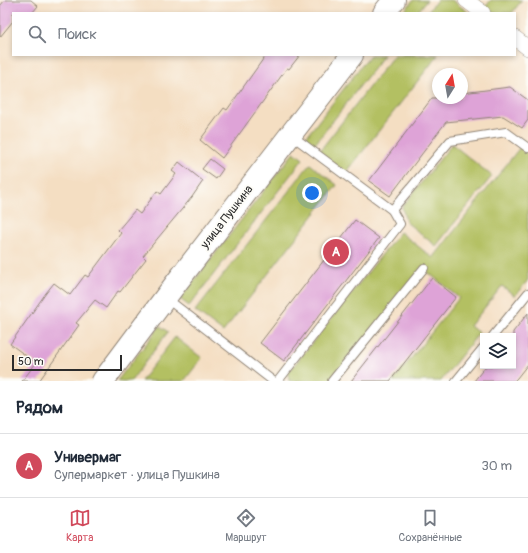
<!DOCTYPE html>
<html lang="ru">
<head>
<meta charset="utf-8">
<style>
	body { margin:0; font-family:Pangolin,sans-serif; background:#f2f2f3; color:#1f2937 }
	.controls { position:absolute; right:12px; bottom:12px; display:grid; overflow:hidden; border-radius:0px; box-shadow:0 2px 6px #0003 }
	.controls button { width:36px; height:36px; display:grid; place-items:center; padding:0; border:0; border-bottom:1px solid #e0e1e3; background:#fff; color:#1f2937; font:20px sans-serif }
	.compass { position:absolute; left:432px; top:68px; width:36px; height:36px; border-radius:50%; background:#fff; box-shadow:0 2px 6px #0003; rotate:11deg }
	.scale { position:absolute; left:12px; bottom:10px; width:110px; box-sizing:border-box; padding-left:4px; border:2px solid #2b2b2b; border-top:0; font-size:11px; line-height:14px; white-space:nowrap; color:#2b2b2b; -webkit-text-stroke:3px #fdfcf7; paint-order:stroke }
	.you { position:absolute; left:312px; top:193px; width:14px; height:14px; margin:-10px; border:3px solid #fff; border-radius:50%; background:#1a73e8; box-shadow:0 0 0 6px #1a73e833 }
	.badge { display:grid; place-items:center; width:26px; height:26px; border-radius:50%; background:#d1495b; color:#fff; font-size:13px; font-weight:700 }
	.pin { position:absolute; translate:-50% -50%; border:2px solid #fff; box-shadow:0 1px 4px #0006 }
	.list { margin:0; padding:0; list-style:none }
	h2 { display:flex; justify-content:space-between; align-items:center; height:52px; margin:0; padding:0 16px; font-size:17px }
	h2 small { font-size:13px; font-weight:400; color:#747a83 }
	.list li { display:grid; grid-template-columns:26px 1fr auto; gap:12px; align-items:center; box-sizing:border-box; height:64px; padding:0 16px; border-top:1px solid #e0e1e3 }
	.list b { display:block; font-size:15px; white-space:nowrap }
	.list p { margin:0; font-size:13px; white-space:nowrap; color:#747a83 }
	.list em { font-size:13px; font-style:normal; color:#747a83 }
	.icon { flex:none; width:22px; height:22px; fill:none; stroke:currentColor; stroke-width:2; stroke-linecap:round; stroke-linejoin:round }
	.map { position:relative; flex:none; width:528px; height:381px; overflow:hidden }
	.search { position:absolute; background:#fff; box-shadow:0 2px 6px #0003; left:12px; right:12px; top:12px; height:44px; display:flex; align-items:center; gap:10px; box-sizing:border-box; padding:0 14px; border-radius:0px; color:#747a83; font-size:15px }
	.sheet { height:116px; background:#fff }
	nav { display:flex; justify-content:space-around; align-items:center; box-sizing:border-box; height:56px; border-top:1px solid #e0e1e3; background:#fff; font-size:11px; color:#747a83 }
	nav a { display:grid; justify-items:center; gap:2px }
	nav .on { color:#d1495b }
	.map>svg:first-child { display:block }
	.green { fill:#b3c062; stroke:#6f7646 }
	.building { fill:#dea3d7 }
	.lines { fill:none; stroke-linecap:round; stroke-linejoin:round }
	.lane-casing { stroke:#908476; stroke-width:10 }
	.street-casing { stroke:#908476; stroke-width:16 }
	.secondary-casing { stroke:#908476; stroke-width:24 }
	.lane { stroke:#fff; stroke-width:8 }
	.street { stroke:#fff; stroke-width:15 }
	.secondary { stroke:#fff; stroke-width:22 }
	.labels { text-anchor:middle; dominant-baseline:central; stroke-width:4; stroke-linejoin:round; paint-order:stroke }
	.street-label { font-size:12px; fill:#2b2b2b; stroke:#fdfcf7 }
</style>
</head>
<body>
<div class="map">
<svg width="528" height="381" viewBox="0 0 528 381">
	<rect width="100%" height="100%" fill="#fdfcf7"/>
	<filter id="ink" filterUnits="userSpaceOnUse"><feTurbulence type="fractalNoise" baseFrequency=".025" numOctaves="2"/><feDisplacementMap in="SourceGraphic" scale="8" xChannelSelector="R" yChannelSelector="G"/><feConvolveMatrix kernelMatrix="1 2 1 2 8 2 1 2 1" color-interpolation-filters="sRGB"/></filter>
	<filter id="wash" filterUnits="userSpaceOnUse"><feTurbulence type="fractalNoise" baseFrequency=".012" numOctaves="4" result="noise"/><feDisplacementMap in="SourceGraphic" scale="16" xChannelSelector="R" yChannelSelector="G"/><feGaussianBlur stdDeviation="0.9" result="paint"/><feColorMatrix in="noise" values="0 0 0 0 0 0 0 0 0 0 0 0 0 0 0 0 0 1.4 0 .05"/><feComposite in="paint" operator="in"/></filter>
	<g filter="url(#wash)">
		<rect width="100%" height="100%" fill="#f4dec2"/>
		<g class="green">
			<polygon points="413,0 427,0 417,13 403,13"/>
			<polygon points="437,0 452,0 469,13 427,13"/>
			<polygon points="491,0 522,0 512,13 490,13 484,8"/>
			<polygon points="370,55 384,55 312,148 303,141"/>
			<polygon points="394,55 438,55 346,173 318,153"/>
			<polygon points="452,144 492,176 436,246 406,222 402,207"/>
			<polygon points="521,146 528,152 528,280 515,296 502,286 470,326 479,333 441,381 393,381 459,298 424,269 335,381 289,381 288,373 400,232 433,258"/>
			<polygon points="294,152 303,159 189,306 180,299"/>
			<polygon points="310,164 337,185 223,332 195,311"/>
			<polygon points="160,326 168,332 131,381 117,381"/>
			<polygon points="175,337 202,358 184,381 141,381"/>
		</g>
		<g id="blocks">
			<g class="building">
				<polygon points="5,0 31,0 38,6 32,13 13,13 13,21 0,37 0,6"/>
				<polygon points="266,55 300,55 289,69 287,68 222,158 200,140 224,108 227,110"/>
				<polygon points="510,87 528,100 528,120 522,128 503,116 446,122 390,196 369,181 432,98 462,98 462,93"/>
				<polygon points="210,159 223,169 216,179 202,169"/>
				<polygon points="179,162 203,181 192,197 143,256 146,259 120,292 118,291 106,308 95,300 76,323 79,325 39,381 22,381 36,363 10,344 46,293 54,283 70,295 85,275 88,277 121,233 118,230 135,210 140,214 157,191 161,194 176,174 172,171"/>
				<polygon points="355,220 379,238 284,361 260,343"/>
				<polygon points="432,278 456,297 390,381 351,381"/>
				<polygon points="528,313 528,364 517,378 514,381 474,381 486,366 513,366 513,332"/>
			</g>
		</g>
	</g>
	<g filter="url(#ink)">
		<use href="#blocks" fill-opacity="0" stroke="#908476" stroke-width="1"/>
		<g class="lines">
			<defs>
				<g id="lane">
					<polyline points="291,135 392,210 450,141 506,132 528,148"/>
					<polyline points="166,298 273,381"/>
					<polyline points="493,336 528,293"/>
					<polyline points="278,381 400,224 392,210"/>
					<polyline points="332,381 424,268"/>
					<polyline points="456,381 483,348"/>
				</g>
				<g id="street">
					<polyline points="466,0 483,13"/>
					<polyline points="515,38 528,48"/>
				</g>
				<g id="secondary">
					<polyline points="384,13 394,0"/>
					<polyline points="103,381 177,282 352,55"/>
				</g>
			</defs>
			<use href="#lane" class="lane-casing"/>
			<use href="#street" class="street-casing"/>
			<use href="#secondary" class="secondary-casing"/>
			<use href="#lane" class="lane"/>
			<use href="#street" class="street"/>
			<use href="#secondary" class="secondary"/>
		</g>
	</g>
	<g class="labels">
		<g class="street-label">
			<text transform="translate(227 217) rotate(-52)">улица Пушкина</text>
		</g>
	</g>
</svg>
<div class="controls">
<button><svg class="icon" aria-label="layers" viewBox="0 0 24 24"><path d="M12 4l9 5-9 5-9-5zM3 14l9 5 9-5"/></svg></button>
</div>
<svg class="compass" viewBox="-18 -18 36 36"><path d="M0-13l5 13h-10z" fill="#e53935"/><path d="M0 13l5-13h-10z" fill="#747a83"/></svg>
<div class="scale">50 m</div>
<div class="you"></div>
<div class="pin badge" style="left:336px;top:252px">A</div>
<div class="search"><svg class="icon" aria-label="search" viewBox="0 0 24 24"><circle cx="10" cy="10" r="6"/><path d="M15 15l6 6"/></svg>Поиск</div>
</div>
<section class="sheet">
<h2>Рядом<small></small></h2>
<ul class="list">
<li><span class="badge">A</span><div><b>Универмаг</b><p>Супермаркет · улица Пушкина</p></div><em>30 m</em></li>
</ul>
</section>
<nav>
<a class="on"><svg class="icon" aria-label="map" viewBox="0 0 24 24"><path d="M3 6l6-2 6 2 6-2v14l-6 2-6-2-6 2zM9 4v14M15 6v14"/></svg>Карта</a>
<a><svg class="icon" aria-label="directions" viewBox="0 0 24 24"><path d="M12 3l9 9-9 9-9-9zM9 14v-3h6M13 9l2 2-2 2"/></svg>Маршрут</a>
<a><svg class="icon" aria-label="saved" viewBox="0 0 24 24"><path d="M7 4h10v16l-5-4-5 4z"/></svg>Сохранённые</a>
</nav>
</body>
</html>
